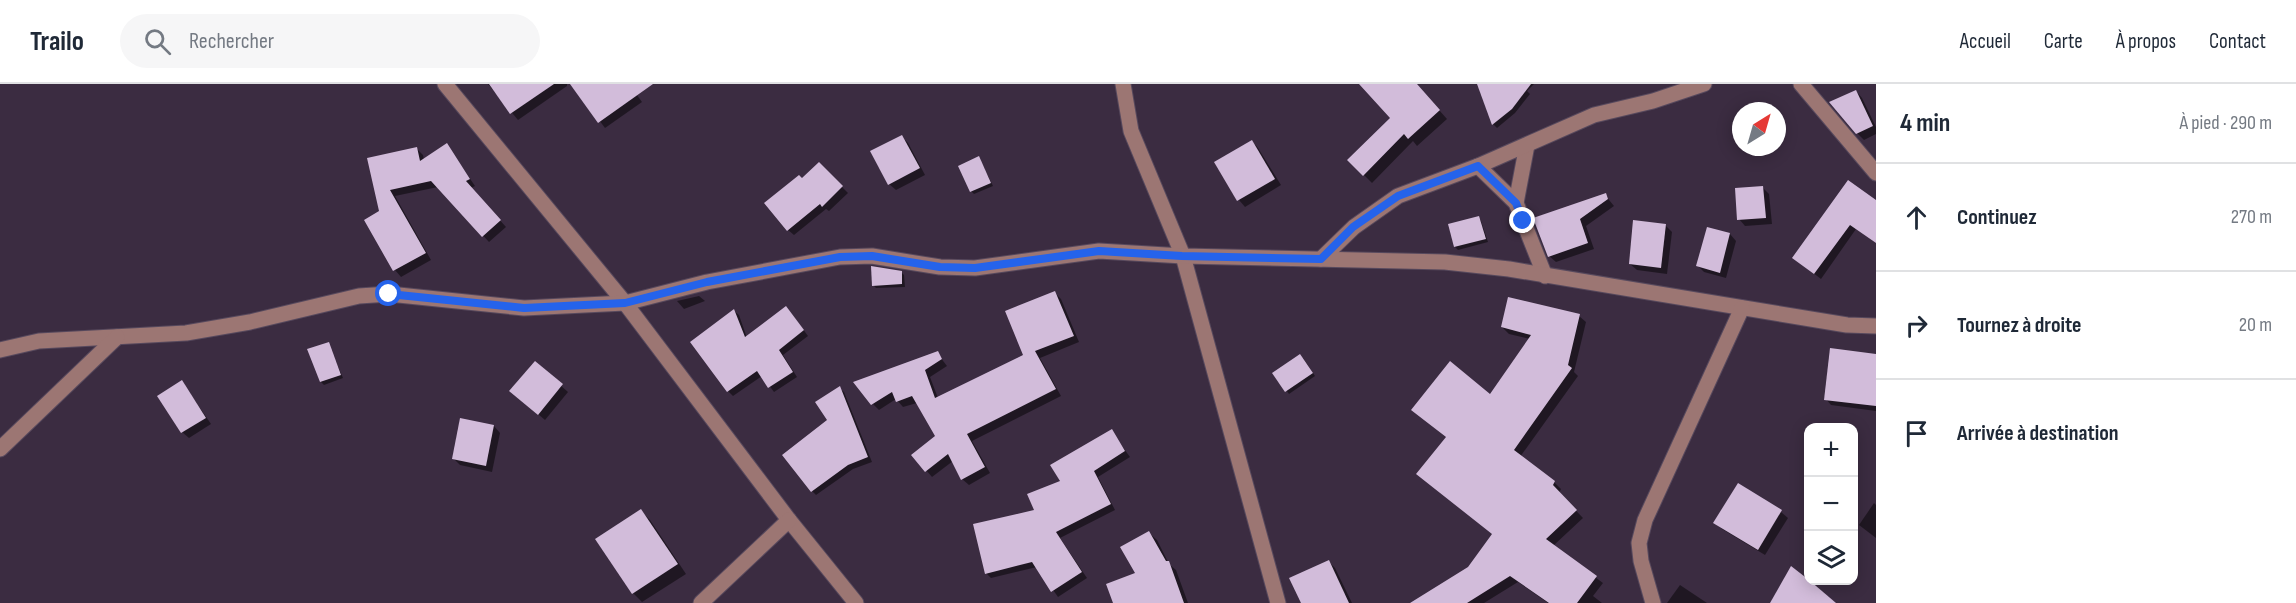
<!DOCTYPE html>
<html lang="fr">
<head>
<meta charset="utf-8">
<style>
	body { margin:0; font-family:"Sofia Sans Condensed",sans-serif; background:#f6f6f7; color:#1f2937 }
	.controls { position:absolute; right:18px; bottom:18px; display:grid; overflow:hidden; border-radius:12px; box-shadow:0 3px 15px #0003 }
	.controls button { width:54px; height:54px; display:grid; place-items:center; padding:0; border:0; border-bottom:2px solid #e0e1e3; background:#fff; color:#1f2937; font:30px sans-serif }
	.compass { position:absolute; left:1732px; top:18px; width:54px; height:54px; border-radius:50%; background:#fff; box-shadow:0 3px 15px #0003; rotate:37deg }
	.stop { position:absolute; width:18px; height:18px; margin:-14px; border:4px solid #2563eb; border-radius:50%; background:#fff }
	.stop.end { background:#2563eb; border-color:#fff; box-shadow:0 2px 6px #0008 }
	.list { margin:0; padding:0; list-style:none }
	h2 { display:flex; justify-content:space-between; align-items:center; height:78px; margin:0; padding:0 24px; font-size:26px }
	h2 small { font-size:20px; font-weight:400; color:#747a83 }
	.list li { display:grid; grid-template-columns:39px 1fr auto; gap:18px; align-items:center; box-sizing:border-box; height:108px; padding:0 24px; border-top:2px solid #e0e1e3 }
	.list b { display:block; font-size:22px; white-space:nowrap }
	.list em { font-size:20px; font-style:normal; color:#747a83 }
	.icon { flex:none; width:33px; height:33px; fill:none; stroke:currentColor; stroke-width:2; stroke-linecap:round; stroke-linejoin:round }
	.map { position:relative; flex:none; width:1876px; height:519px; overflow:hidden }
	header { display:flex; align-items:center; gap:36px; box-sizing:border-box; height:84px; padding:0 30px; background:#fff; border-bottom:2px solid #e0e1e3 }
	header strong { font-size:28px }
	nav { display:flex; gap:33px; margin-inline-start:auto; font-size:21px }
	.search { width:420px; height:54px; background:#f6f6f7; display:flex; align-items:center; gap:15px; box-sizing:border-box; padding:0 21px; border-radius:33px; color:#747a83; font-size:22px }
	main { display:flex }
	aside { flex:1; background:#fff }
	.map>svg:first-child { display:block }
	.shadow { fill:#0007 }
	.building { fill:#d2bcda }
	.lines { fill:none; stroke-linecap:round; stroke-linejoin:round }
	.minor-casing { stroke:#57495d; stroke-width:17 }
	.minor { stroke:#9c7673; stroke-width:15 }
	.route { stroke:#2563eb; stroke-width:8 }
</style>
</head>
<body>
<header>
<strong>Trailo</strong>
<div class="search"><svg class="icon" aria-label="search" viewBox="0 0 24 24"><circle cx="10" cy="10" r="6"/><path d="M15 15l6 6"/></svg>Rechercher</div>
<nav><a>Accueil</a><a>Carte</a><a>À propos</a><a>Contact</a></nav>
</header>
<main>
<div class="map">
<svg width="1876" height="519" viewBox="0 0 1876 519">
	<rect width="100%" height="100%" fill="#3b2c41"/>
	<g class="shadow">
		<polygon points="488,0 567,0 567,2 518,36"/>
		<polygon points="572,0 629,0 642,18 605,44"/>
		<polygon points="1361,0 1416,0 1447,35 1417,62 1413,57 1372,99 1349,76 1392,34"/>
		<polygon points="1493,0 1534,0 1527,7 1530,10 1515,29 1497,44 1493,40"/>
		<polygon points="1856,7 1862,14 1876,43 1876,50 1864,56 1857,49"/>
		<polygon points="902,53 908,59 925,91 896,106 889,100"/>
		<polygon points="1252,57 1258,64 1281,101 1245,123 1239,116 1216,79"/>
		<polygon points="447,61 475,102 471,104 506,143 489,158 438,103 395,112 431,176 401,193 395,186 366,136 380,128 369,75 416,64 423,71 424,76"/>
		<polygon points="979,74 993,102 974,110 971,107"/>
		<polygon points="819,80 848,109 829,127 826,125 794,151 788,146 803,96"/>
		<polygon points="1762,103 1769,110 1772,140 1745,142 1739,135"/>
		<polygon points="1605,111 1614,122 1586,142 1594,165 1556,178 1549,172 1535,135"/>
		<polygon points="1876,124 1876,159 1856,145 1821,195 1794,174"/>
		<polygon points="1478,134 1481,137 1488,158 1458,166 1455,163"/>
		<polygon points="1665,141 1672,148 1667,190 1637,186 1630,180"/>
		<polygon points="1730,150 1736,157 1726,194 1704,188 1698,182"/>
		<polygon points="901,188 904,191 905,203 876,204 873,201"/>
		<polygon points="1055,209 1061,215 1079,258 1040,274 1061,312 972,357 990,389 969,401 962,395 953,377 932,393 913,371 937,352 917,319 903,323 896,315 879,326 873,320 937,269 947,282 930,293 938,314 1025,272"/>
		<polygon points="699,212 705,217 684,225 677,217"/>
		<polygon points="734,227 739,231 747,254 791,229 808,252 783,271 797,293 774,308 762,292 733,312 728,307 692,258"/>
		<polygon points="1579,232 1586,238 1574,288 1578,292 1520,373 1554,398 1561,405 1559,409 1583,434 1553,462 1603,499 1593,512 1602,519 1548,519 1518,498 1484,519 1413,519 1469,484 1493,451 1447,354 1413,326 1490,312 1530,255 1509,250 1502,243"/>
		<polygon points="328,260 343,294 324,301 321,298"/>
		<polygon points="1876,271 1876,327 1831,321 1826,315"/>
		<polygon points="1303,274 1315,292 1289,310 1274,289"/>
		<polygon points="535,279 568,308 545,336 518,313"/>
		<polygon points="182,298 211,340 189,354 182,348"/>
		<polygon points="839,304 844,308 872,378 853,385 816,411 812,407"/>
		<polygon points="494,342 500,349 492,388 460,381 453,374"/>
		<polygon points="1111,347 1130,373 1098,393 1115,426 1060,454 1087,494 1058,513 1037,483 991,494 986,489 1036,427"/>
		<polygon points="1738,401 1781,428 1788,434 1765,471 1722,445 1715,439"/>
		<polygon points="1874,419 1876,421 1876,454 1859,441"/>
		<polygon points="641,427 650,436 686,490 642,518 633,509"/>
		<polygon points="1149,449 1157,456 1169,480 1176,486 1188,519 1114,519 1137,490"/>
		<polygon points="1328,477 1335,484 1352,519 1303,519"/>
		<polygon points="1680,501 1707,519 1667,519"/>
	</g>
	<g class="building">
		<polygon points="489,0 554,0 510,30"/>
		<polygon points="570,0 653,0 598,39"/>
		<polygon points="1359,0 1417,0 1440,26 1408,55 1404,50 1363,92 1347,76 1390,34"/>
		<polygon points="1477,0 1531,0 1512,25 1492,41"/>
		<polygon points="1856,6 1873,42 1856,50 1829,18"/>
		<polygon points="902,51 920,84 888,101 870,67"/>
		<polygon points="1252,56 1275,95 1237,117 1214,78"/>
		<polygon points="447,59 470,95 466,97 501,136 482,153 431,97 390,106 426,169 393,187 364,136 379,127 367,74 417,63 420,77"/>
		<polygon points="979,72 991,99 970,108 958,82"/>
		<polygon points="819,78 843,102 822,123 820,120 787,147 764,119 799,91 802,94"/>
		<polygon points="1848,96 1876,116 1876,159 1850,141 1814,190 1792,174"/>
		<polygon points="1763,102 1766,134 1737,136 1735,104"/>
		<polygon points="1606,109 1608,115 1580,135 1588,159 1548,173 1533,134"/>
		<polygon points="1479,132 1486,155 1454,163 1448,140"/>
		<polygon points="1633,136 1666,140 1661,184 1629,180"/>
		<polygon points="1707,143 1730,149 1720,189 1696,182"/>
		<polygon points="871,182 902,187 902,200 872,202"/>
		<polygon points="1055,207 1074,252 1035,267 1056,305 967,350 985,383 961,396 948,370 925,388 911,371 935,352 912,312 896,318 892,308 871,321 853,298 938,267 942,275 925,286 935,314 1023,271 1005,227"/>
		<polygon points="1508,213 1580,230 1568,281 1572,284 1514,366 1555,397 1553,401 1577,426 1546,455 1597,492 1577,519 1549,519 1510,492 1467,519 1410,519 1468,483 1492,450 1416,390 1446,353 1411,326 1450,277 1490,310 1531,251 1501,243"/>
		<polygon points="786,222 804,246 779,266 793,288 768,304 757,287 727,308 690,258 734,225 745,253"/>
		<polygon points="329,258 341,291 320,298 307,265"/>
		<polygon points="1830,264 1876,270 1876,322 1824,316"/>
		<polygon points="1300,270 1313,289 1285,308 1272,289"/>
		<polygon points="535,277 563,300 538,331 509,307"/>
		<polygon points="182,296 206,334 181,349 157,312"/>
		<polygon points="840,302 868,373 848,381 811,408 782,371 827,336 815,318"/>
		<polygon points="460,334 494,341 486,382 452,375"/>
		<polygon points="1112,345 1125,367 1094,387 1111,420 1056,448 1082,488 1051,508 1032,478 985,490 973,440 1034,426 1027,410 1060,397 1050,381"/>
		<polygon points="1738,399 1782,426 1758,466 1713,439"/>
		<polygon points="641,425 678,480 632,510 595,455"/>
		<polygon points="1149,447 1166,477 1169,477 1184,519 1113,519 1106,500 1135,489 1120,463"/>
		<polygon points="1329,476 1349,519 1301,519 1289,494"/>
		<polygon points="1791,482 1809,496 1836,519 1770,519"/>
	</g>
	<g class="lines">
		<defs>
			<g id="minor">
				<polyline points="445,0 625,219 789,436 856,519"/>
				<polyline points="1123,0 1131,47 1183,172 1278,519"/>
				<polyline points="1801,0 1876,89"/>
				<polyline points="1478,82 1516,119 1545,192"/>
				<polyline points="1516,119 1527,61"/>
				<polyline points="1321,175 1354,143 1398,112 1478,82 1594,31 1653,17 1704,0"/>
				<polyline points="0,266 39,257 186,249 250,238 359,212 389,210 524,224 625,219 707,198 840,173 872,172 940,183 975,184 1099,167 1183,172 1445,178 1509,185 1847,241 1876,242"/>
				<polyline points="0,365 117,253"/>
				<polyline points="701,519 789,436"/>
				<polyline points="1653,519 1641,477 1639,459 1645,436 1742,224"/>
			</g>
		</defs>
		<use href="#minor" class="minor-casing"/>
		<use href="#minor" class="minor"/>
	</g>
	<g class="lines">
		<polyline class="route" points="389,210 524,224 625,219 707,198 840,173 872,172 940,183 975,184 1099,167 1182,172 1321,175 1353,143 1398,112 1478,82 1516,119 1523,137"/>
	</g>
</svg>
<div class="controls">
<button>+</button>
<button>−</button>
<button><svg class="icon" aria-label="layers" viewBox="0 0 24 24"><path d="M12 4l9 5-9 5-9-5zM3 14l9 5 9-5"/></svg></button>
</div>
<svg class="compass" viewBox="-18 -18 36 36"><path d="M0-13l5 13h-10z" fill="#e53935"/><path d="M0 13l5-13h-10z" fill="#747a83"/></svg>
<div class="stop" style="left:389px;top:210px"></div>
<div class="stop end" style="left:1523px;top:137px"></div>
</div>
<aside>
<h2>4 min<small>À pied · 290 m</small></h2>
<ul class="list">
<li><svg class="icon" aria-label="ahead" viewBox="0 0 24 24"><path d="M12 20V5M6 11l6-6 6 6"/></svg><div><b>Continuez</b></div><em>270 m</em></li>
<li><svg class="icon" aria-label="right" viewBox="0 0 24 24"><path d="M7 20v-9h11M14 6l5 5-5 5"/></svg><div><b>Tournez à droite</b></div><em>20 m</em></li>
<li><svg class="icon" aria-label="arrive" viewBox="0 0 24 24"><path d="M6 21V4h12l-3 4 3 4H6"/></svg><div><b>Arrivée à destination</b></div></li>
</ul>
</aside>
</main>
</body>
</html>
